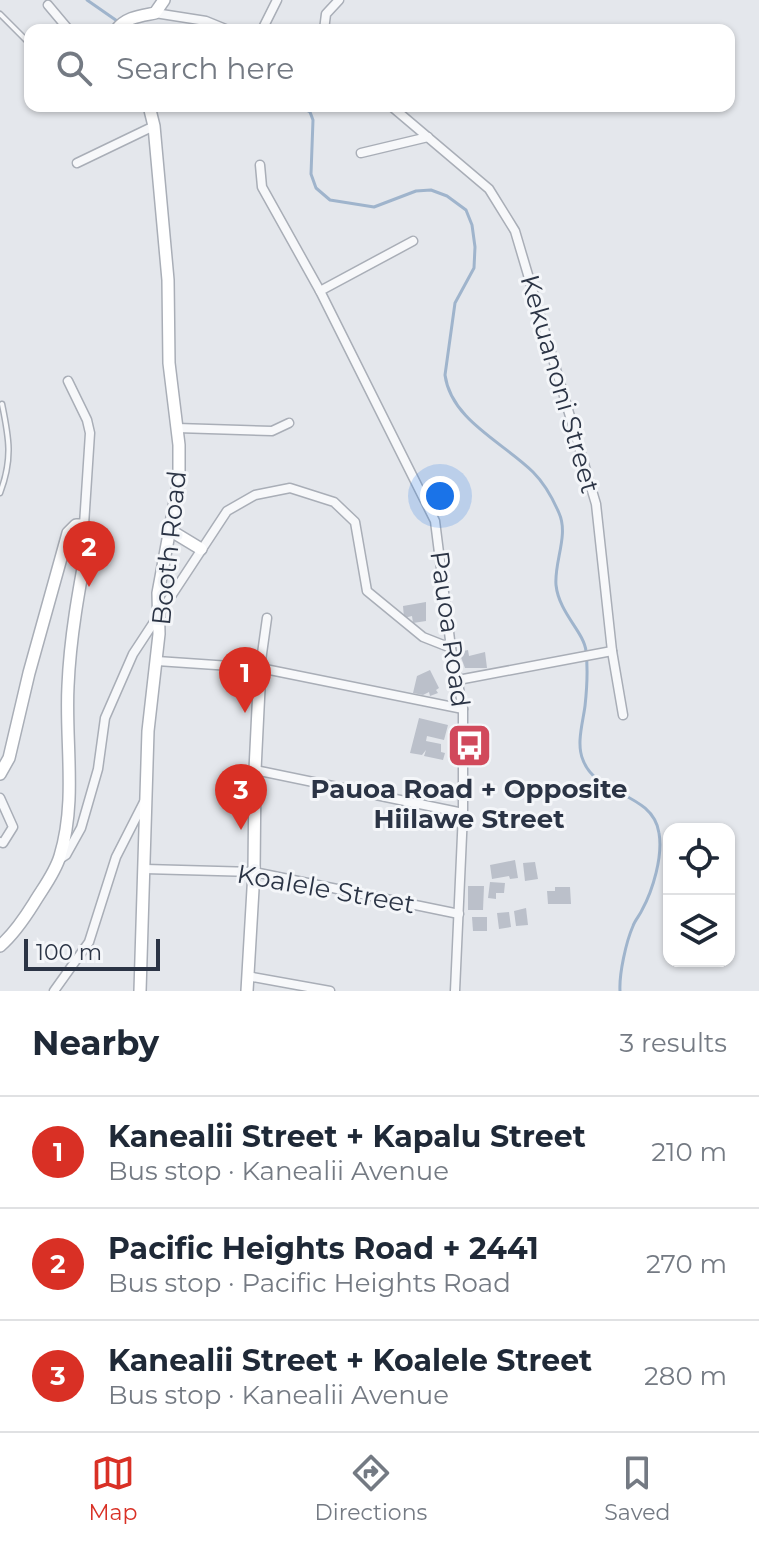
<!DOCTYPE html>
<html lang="en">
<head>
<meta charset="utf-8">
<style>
	body { margin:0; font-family:Montserrat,sans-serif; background:#f2f2f3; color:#1f2937 }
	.controls { position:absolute; right:24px; bottom:24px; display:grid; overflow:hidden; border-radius:16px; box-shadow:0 2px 6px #0004 }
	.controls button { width:72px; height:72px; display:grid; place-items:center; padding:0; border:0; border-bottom:2px solid #e0e1e3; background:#fff; color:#1f2937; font:40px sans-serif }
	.scale { position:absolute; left:24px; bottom:20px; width:136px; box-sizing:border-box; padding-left:8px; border:4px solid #2b3445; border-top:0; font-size:22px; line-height:28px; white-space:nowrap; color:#2b3445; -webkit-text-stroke:6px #f4f6f9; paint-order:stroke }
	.you { position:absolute; left:440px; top:496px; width:28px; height:28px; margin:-20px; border:6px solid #fff; border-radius:50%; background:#1a73e8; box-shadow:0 0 0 12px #1a73e833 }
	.badge { display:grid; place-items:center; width:52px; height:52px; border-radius:50%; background:#d93025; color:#fff; font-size:26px; font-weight:700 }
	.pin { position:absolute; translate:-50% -66px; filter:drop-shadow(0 2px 4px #0008) }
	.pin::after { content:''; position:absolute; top:42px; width:28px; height:24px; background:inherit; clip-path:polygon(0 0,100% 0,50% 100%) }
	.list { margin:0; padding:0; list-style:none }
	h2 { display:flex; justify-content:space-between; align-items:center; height:104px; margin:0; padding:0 32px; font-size:34px }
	h2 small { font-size:26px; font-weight:400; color:#747a83 }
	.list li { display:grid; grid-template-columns:52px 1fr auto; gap:24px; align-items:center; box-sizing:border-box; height:112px; padding:0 32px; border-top:2px solid #e0e1e3 }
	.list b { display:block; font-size:30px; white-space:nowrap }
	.list p { margin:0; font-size:26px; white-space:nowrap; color:#747a83 }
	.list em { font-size:26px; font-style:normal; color:#747a83 }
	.icon { flex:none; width:44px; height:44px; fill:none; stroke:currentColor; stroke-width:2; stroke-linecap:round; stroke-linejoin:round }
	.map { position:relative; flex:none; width:759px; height:991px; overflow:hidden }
	.search { position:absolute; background:#fff; box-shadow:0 2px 6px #0004; left:24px; right:24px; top:24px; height:88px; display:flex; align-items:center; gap:20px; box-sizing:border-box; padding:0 28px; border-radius:16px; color:#747a83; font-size:30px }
	.sheet { height:440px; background:#fff }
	nav { display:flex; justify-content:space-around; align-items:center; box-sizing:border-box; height:112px; border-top:2px solid #e0e1e3; background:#fff; font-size:22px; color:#747a83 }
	nav a { display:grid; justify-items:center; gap:4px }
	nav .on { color:#d93025 }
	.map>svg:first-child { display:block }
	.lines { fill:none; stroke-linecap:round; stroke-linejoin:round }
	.stream { stroke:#9fb4cc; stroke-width:3 }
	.building { fill:#bbc0ca }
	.lane-casing { stroke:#a9aeb7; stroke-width:7 }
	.street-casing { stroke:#a9aeb7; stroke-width:11 }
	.secondary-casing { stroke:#a9aeb7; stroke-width:14 }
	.lane { stroke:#f7f8fa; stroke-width:4 }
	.street { stroke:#f7f8fa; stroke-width:8 }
	.secondary { stroke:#fff; stroke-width:11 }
	.labels { text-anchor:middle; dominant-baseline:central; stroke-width:6; stroke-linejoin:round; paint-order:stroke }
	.street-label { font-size:26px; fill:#2b3445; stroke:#f4f6f9 }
	.poi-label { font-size:26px; font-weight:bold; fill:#2b3445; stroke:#f4f6f9 }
</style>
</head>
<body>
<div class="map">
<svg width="759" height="991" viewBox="0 0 759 991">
	<rect width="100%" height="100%" fill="#e4e7ec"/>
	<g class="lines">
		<g class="stream">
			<polyline points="87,0 120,23"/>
			<path d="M299,106l11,6 3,8 -2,54 5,14 14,12 44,7 42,-16 15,-1 16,6 19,14 6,15 3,22 -1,21 -19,35 -10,72c6,45 59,68 88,97 10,10 20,27 26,41 10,22 -5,49 -3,72 3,28 28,47 30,66 2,18 1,37 -1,55 -2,16 -9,38 -2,54 13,36 70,32 76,73 4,23 -6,57 -17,77 -2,5 -7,10 -9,16 -7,16 -14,48 -13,65"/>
		</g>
	</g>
	<g class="building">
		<polygon points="426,602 426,621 413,623 412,616 404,618 403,606"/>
		<polygon points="468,650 469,656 485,652 487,668 465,668 459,652"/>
		<polygon points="430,670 439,688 436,690 438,693 430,696 429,692 423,695 413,693 417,676"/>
		<polygon points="419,718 448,725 444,740 427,736 426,741 441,744 441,752 445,753 443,760 424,756 426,750 422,755 410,753"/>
		<polygon points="515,860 518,878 510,879 509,876 492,879 490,865"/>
		<polygon points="535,862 538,879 525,881 523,863"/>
		<polygon points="490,882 505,883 504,893 496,893 496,899 488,898"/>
		<polygon points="468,886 484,886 483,910 468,910"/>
		<polygon points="555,887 570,887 571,904 548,904 547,891 555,891"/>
		<polygon points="526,908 528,925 516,926 514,911"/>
		<polygon points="509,912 511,927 499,929 497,913"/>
		<polygon points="472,917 487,917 487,931 473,931"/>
	</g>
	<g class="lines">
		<defs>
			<g id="lane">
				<polyline points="0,14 30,44"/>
				<path d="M0,493c13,-34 9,-55 2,-89"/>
			</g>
			<g id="street">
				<polyline points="48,5 69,30"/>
				<polyline points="155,13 206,21 228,30"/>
				<polyline points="262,30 277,0"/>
				<polyline points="324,30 326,14 339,0"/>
				<polyline points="391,106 489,189 515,231 596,504 612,651 623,715"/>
				<polyline points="361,153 428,137"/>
				<polyline points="77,163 154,126"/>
				<polyline points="260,165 262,187 320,291 435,521 451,648 463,709 463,813 455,991"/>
				<polyline points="320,291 413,241"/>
				<polyline points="68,381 87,420 90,433 84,525"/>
				<polyline points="177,428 272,431 289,423"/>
				<polyline points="157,661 260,668 463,709"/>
				<polyline points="260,668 267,618"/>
				<polyline points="458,680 612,651"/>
				<polyline points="255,770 463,813"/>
				<polyline points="0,798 13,827 3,843 0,842"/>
				<polyline points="60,859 66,855 81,828 98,769 105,718 133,654 227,511 255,495 290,488 334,502 355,522 367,591 423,637 451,648"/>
				<polyline points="145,869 254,872 459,914"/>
				<polyline points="247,976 330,991"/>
				<polyline points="54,991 89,942 116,857 144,802"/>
			</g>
			<g id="secondary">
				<path d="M116,30c10,-13 24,-14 39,-17l9,-13"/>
				<polyline points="168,529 201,549"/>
				<path d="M0,774l9,-16 20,-85 39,-140 8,-8h8l5,5 -1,11c-9,48 -18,96 -20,145 -3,56 9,115 -8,170 -5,17 -17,32 -26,47 -10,16 -20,31 -34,43"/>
				<polyline points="140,991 148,731 159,634 158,593 179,480 179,445 169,363 168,280 154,126 149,106"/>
				<polyline points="247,991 254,872 255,770 260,668"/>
			</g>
		</defs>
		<use href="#lane" class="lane-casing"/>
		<use href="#street" class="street-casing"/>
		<use href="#secondary" class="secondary-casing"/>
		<use href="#lane" class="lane"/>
		<use href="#street" class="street"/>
		<use href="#secondary" class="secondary"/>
	</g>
	<defs>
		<symbol id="bus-square" viewBox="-11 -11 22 22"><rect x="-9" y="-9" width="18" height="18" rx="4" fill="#d1495b" stroke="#f4f6f9"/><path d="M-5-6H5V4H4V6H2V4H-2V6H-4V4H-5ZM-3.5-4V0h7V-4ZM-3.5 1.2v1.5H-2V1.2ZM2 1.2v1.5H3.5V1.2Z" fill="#fff"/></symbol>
	</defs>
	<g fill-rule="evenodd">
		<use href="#bus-square" x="444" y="720" width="51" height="51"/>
	</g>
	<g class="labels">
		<g class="street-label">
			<text transform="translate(560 384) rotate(74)">Kekuanoni Street</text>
			<text transform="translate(169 548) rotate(-84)">Booth Road</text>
			<text transform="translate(450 629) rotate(82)">Pauoa Road</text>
			<text transform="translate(326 889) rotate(10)">Koalele Street</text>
		</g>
		<g class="poi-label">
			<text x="469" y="789">Pauoa Road + Opposite<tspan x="469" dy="30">Hiilawe Street</tspan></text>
		</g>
	</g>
</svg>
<div class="controls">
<button><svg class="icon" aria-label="locate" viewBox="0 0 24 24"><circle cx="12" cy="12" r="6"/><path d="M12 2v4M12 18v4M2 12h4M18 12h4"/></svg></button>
<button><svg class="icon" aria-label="layers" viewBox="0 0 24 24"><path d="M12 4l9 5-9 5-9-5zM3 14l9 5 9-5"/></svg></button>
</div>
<div class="scale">100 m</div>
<div class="you"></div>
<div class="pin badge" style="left:245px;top:713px">1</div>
<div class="pin badge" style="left:89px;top:587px">2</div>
<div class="pin badge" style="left:241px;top:830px">3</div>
<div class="search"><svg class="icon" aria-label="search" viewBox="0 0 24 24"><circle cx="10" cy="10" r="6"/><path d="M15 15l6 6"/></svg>Search here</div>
</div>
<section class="sheet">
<h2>Nearby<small>3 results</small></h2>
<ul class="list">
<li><span class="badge">1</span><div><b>Kanealii Street + Kapalu Street</b><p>Bus stop · Kanealii Avenue</p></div><em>210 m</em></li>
<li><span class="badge">2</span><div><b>Pacific Heights Road + 2441</b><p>Bus stop · Pacific Heights Road</p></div><em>270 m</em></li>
<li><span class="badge">3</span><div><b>Kanealii Street + Koalele Street</b><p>Bus stop · Kanealii Avenue</p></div><em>280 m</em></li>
</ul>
</section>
<nav>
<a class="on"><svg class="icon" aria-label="map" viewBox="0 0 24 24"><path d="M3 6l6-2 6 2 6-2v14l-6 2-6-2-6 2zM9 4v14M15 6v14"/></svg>Map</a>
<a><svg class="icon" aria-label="directions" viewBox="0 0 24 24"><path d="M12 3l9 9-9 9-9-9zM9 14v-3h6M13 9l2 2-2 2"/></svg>Directions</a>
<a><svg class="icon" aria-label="saved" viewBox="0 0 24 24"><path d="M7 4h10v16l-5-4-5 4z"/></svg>Saved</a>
</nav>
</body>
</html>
